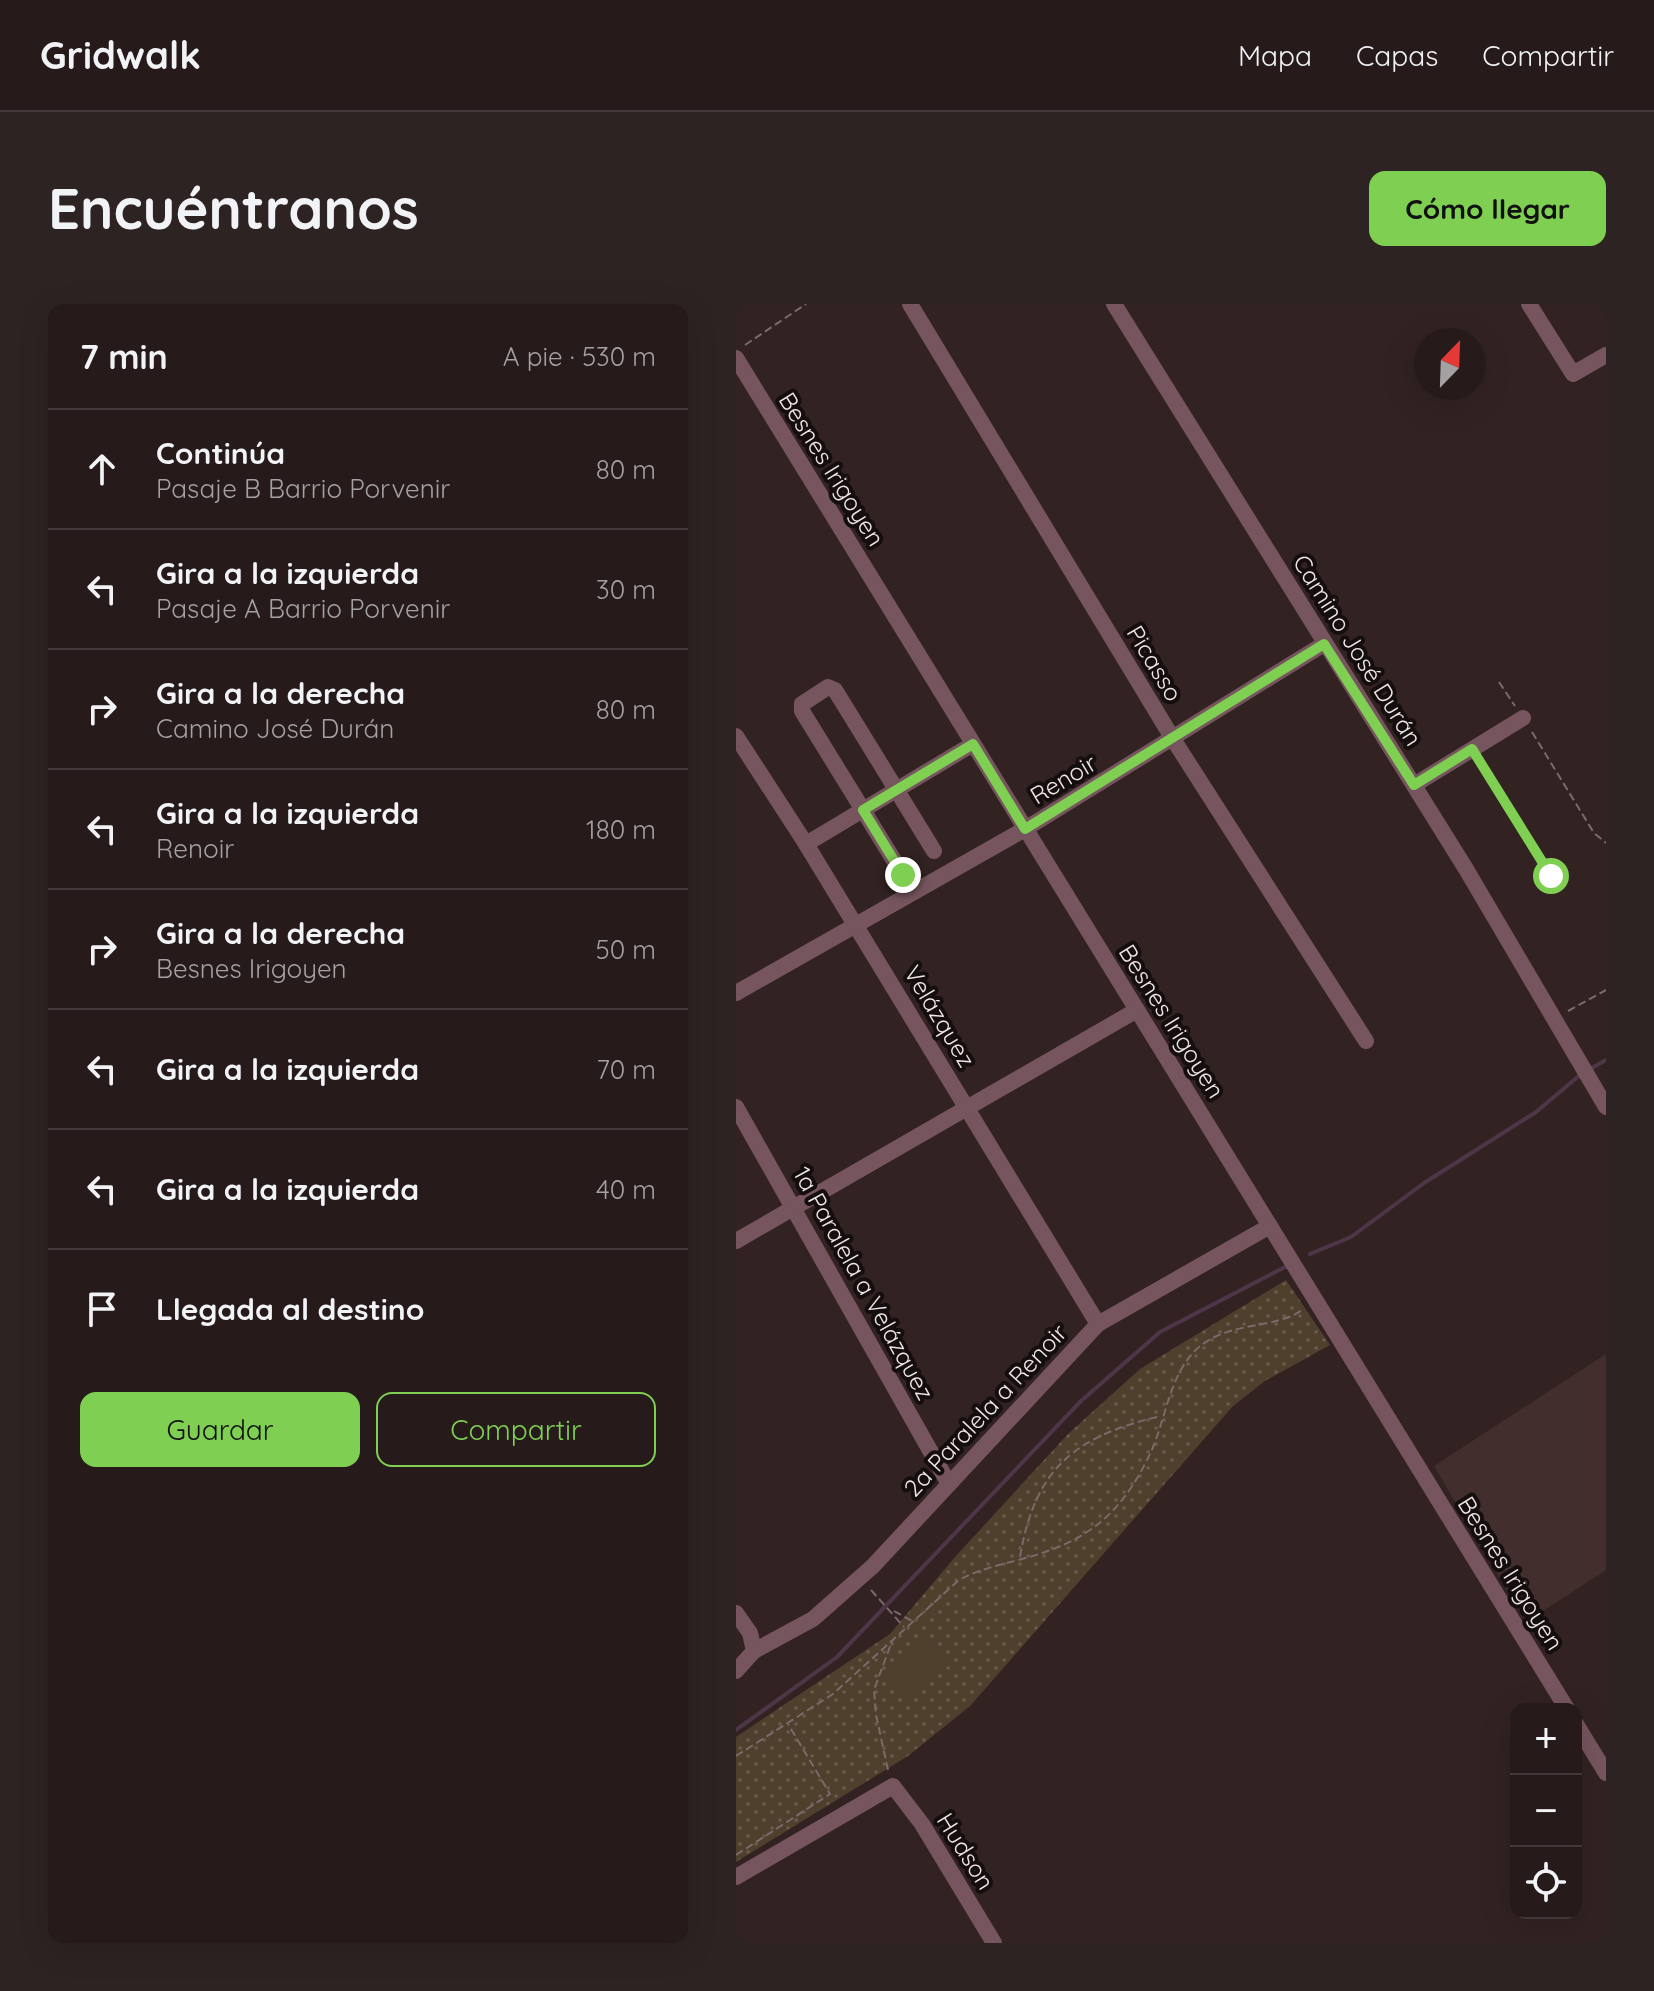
<!DOCTYPE html>
<html lang="es">
<head>
<meta charset="utf-8">
<style>
	body { margin:0; font-family:Quicksand,sans-serif; background:#2e2323; color:#f1f3f6 }
	.controls { position:absolute; right:24px; bottom:24px; display:grid; overflow:hidden; border-radius:16px; box-shadow:0 8px 32px #0002 }
	.controls button { width:72px; height:72px; display:grid; place-items:center; padding:0; border:0; border-bottom:2px solid #423839; background:#261a1a; color:#f1f3f6; font:40px sans-serif }
	.compass { position:absolute; left:678px; top:24px; width:72px; height:72px; border-radius:50%; background:#261a1a; box-shadow:0 8px 32px #0002; rotate:23deg }
	.stop { position:absolute; width:24px; height:24px; margin:-18px; border:6px solid #7fd052; border-radius:50%; background:#fff }
	.stop.end { background:#7fd052; border-color:#fff; box-shadow:0 2px 8px #0008 }
	.list { margin:0; padding:0; list-style:none }
	h2 { display:flex; justify-content:space-between; align-items:center; height:104px; margin:0; padding:0 32px; font-size:34px }
	h2 small { font-size:26px; font-weight:400; color:#a4a1a2 }
	.list li { display:grid; grid-template-columns:52px 1fr auto; gap:24px; align-items:center; box-sizing:border-box; height:120px; padding:0 32px; border-top:2px solid #423839 }
	.list b { display:block; font-size:30px; white-space:nowrap }
	.list p { margin:0; font-size:26px; white-space:nowrap; color:#a4a1a2 }
	.list em { font-size:26px; font-style:normal; color:#a4a1a2 }
	.actions { display:flex; gap:16px; padding:24px 32px }
	.actions a { flex:1; padding:18px 0; border:2px solid #7fd052; border-radius:16px; text-align:center; font-size:28px; color:#7fd052 }
	.actions .main { background:#7fd052; color:#111 }
	.icon { flex:none; width:44px; height:44px; fill:none; stroke:currentColor; stroke-width:2; stroke-linecap:round; stroke-linejoin:round }
	.map { position:relative; flex:none; width:870px; height:1639px; overflow:hidden; border-radius:16px }
	header { display:flex; align-items:center; gap:48px; box-sizing:border-box; height:112px; padding:0 40px; background:#261a1a; border-bottom:2px solid #423839 }
	header strong { font-size:38px }
	nav { display:flex; gap:44px; margin-inline-start:auto; font-size:28px }
	.intro { display:flex; align-items:center; justify-content:space-between; box-sizing:border-box; height:192px; padding:0 48px }
	h1 { margin:0; font-size:56px }
	.button { padding:20px 36px; border-radius:16px; background:#7fd052; color:#111; font-size:28px; font-weight:700 }
	main { display:flex; gap:48px; padding:0 48px }
	aside { flex:1; background:#261a1a; border-radius:16px; box-shadow:0 8px 32px #0002 }
	.map>svg:first-child { display:block }
	.built { fill:#422e2d }
	.grass { fill:url(#grass-dots) }
	.pitch { fill:#4f3f2d }
	.lines { fill:none; stroke-linecap:round; stroke-linejoin:round }
	.stream { stroke:#4e3547; stroke-width:4 }
	.path { stroke:#796b6b; stroke-width:2; stroke-dasharray:8 4; stroke-linecap:butt }
	.minor { stroke:#76555e; stroke-width:16 }
	.route { stroke:#7fd052; stroke-width:10 }
	.labels { text-anchor:middle; dominant-baseline:central; stroke-width:8; stroke-linejoin:round; paint-order:stroke }
	.street-label { font-size:24px; fill:#f1e6e6; stroke:#150e0e }
</style>
</head>
<body>
<header>
<strong>Gridwalk</strong>
<nav><a>Mapa</a><a>Capas</a><a>Compartir</a></nav>
</header>
<div class="intro"><h1>Encuéntranos</h1><a class="button">Cómo llegar</a></div>
<main>
<aside>
<h2>7 min<small>A pie · 530 m</small></h2>
<ul class="list">
<li><svg class="icon" aria-label="ahead" viewBox="0 0 24 24"><path d="M12 20V5M6 11l6-6 6 6"/></svg><div><b>Continúa</b><p>Pasaje B Barrio Porvenir</p></div><em>80 m</em></li>
<li><svg class="icon" aria-label="left" viewBox="0 0 24 24"><path d="M17 20v-9H6M10 6l-5 5 5 5"/></svg><div><b>Gira a la izquierda</b><p>Pasaje A Barrio Porvenir</p></div><em>30 m</em></li>
<li><svg class="icon" aria-label="right" viewBox="0 0 24 24"><path d="M7 20v-9h11M14 6l5 5-5 5"/></svg><div><b>Gira a la derecha</b><p>Camino José Durán</p></div><em>80 m</em></li>
<li><svg class="icon" aria-label="left" viewBox="0 0 24 24"><path d="M17 20v-9H6M10 6l-5 5 5 5"/></svg><div><b>Gira a la izquierda</b><p>Renoir</p></div><em>180 m</em></li>
<li><svg class="icon" aria-label="right" viewBox="0 0 24 24"><path d="M7 20v-9h11M14 6l5 5-5 5"/></svg><div><b>Gira a la derecha</b><p>Besnes Irigoyen</p></div><em>50 m</em></li>
<li><svg class="icon" aria-label="left" viewBox="0 0 24 24"><path d="M17 20v-9H6M10 6l-5 5 5 5"/></svg><div><b>Gira a la izquierda</b></div><em>70 m</em></li>
<li><svg class="icon" aria-label="left" viewBox="0 0 24 24"><path d="M17 20v-9H6M10 6l-5 5 5 5"/></svg><div><b>Gira a la izquierda</b></div><em>40 m</em></li>
<li><svg class="icon" aria-label="arrive" viewBox="0 0 24 24"><path d="M6 21V4h12l-3 4 3 4H6"/></svg><div><b>Llegada al destino</b></div></li>
</ul>
<div class="actions"><a class="main">Guardar</a><a>Compartir</a></div>
</aside>
<div class="map">
<svg width="870" height="1639" viewBox="0 0 870 1639">
	<defs>
		<pattern id="grass-dots" width="8" height="8" patternUnits="userSpaceOnUse" patternTransform="scale(2)"><rect width="8" height="8" fill="#4f3f2d"/><path d="M2 2h.1M6 6h.1" fill="none" stroke="#695b4b" stroke-width="1.8" stroke-linecap="round"/></pattern>
	</defs>
	<rect width="100%" height="100%" fill="#322322"/>
	<polygon class="built" points="870,1050 870,1266 790,1318 698,1162"/>
	<polygon class="grass" points="550,976 594,1041 529,1077 497,1102 234,1402 172,1452 0,1558 0,1433 154,1330 219,1253 332,1130 404,1065"/>
	<polygon class="pitch" points="193,1332 216,1359 171,1396 148,1370"/>
	<g class="lines">
		<g class="stream">
			<polyline points="852,766 870,756"/>
			<polyline points="574,950 615,933 688,879 800,808 844,771"/>
			<polyline points="0,1426 101,1353 345,1097 424,1028 551,962"/>
		</g>
		<g class="path">
			<polyline points="9,41 70,0"/>
			<polyline points="763,378 779,402"/>
			<polyline points="796,428 858,529 870,539"/>
			<polyline points="743,456 815,572"/>
			<polyline points="832,707 870,686"/>
			<path d="M284,1253c15,-90 56,-121 141,-141"/>
			<polyline points="135,1286 168,1323"/>
			<polyline points="158,1307 176,1317"/>
			<path d="M0,1452l97,-62 126,-114c20,-11 41,-15 63,-21 64,-17 98,-43 127,-103 16,-32 18,-72 42,-101 31,-36 82,-24 111,-45"/>
			<polyline points="152,1466 140,1411 138,1386 156,1337"/>
			<polyline points="0,1551 94,1490 52,1420"/>
		</g>
		<g class="minor">
			<polyline points="174,0 437,435 630,737"/>
			<polyline points="378,0 730,565 870,803"/>
			<polyline points="793,0 837,70 870,51"/>
			<polyline points="0,54 831,1405"/>
			<polyline points="0,432 70,540 362,1020"/>
			<polyline points="678,481 787,414"/>
			<polyline points="70,540 237,440"/>
			<polyline points="167,571 66,407 66,400 92,383 99,386 198,547"/>
			<polyline points="0,689 289,525 588,340"/>
			<polyline points="0,803 213,1180"/>
			<polyline points="0,937 401,706"/>
			<polyline points="0,1309 14,1329 18,1347"/>
			<polyline points="18,1347 77,1315 137,1262 362,1020 534,922"/>
			<polyline points="0,1367 18,1347"/>
			<polyline points="840,1420 870,1469"/>
			<polyline points="0,1573 157,1482 186,1520 258,1639"/>
		</g>
	</g>
	<g class="lines">
		<polyline class="route" points="167,571 127,506 237,440 289,525 588,340 678,481 736,445 815,572"/>
	</g>
	<g class="labels">
		<g class="street-label">
			<text transform="translate(96 165) rotate(58)">Besnes Irigoyen</text>
			<text transform="translate(622 346) rotate(58)">Camino José Durán</text>
			<text transform="translate(419 359) rotate(59)">Picasso</text>
			<text transform="translate(327 475) rotate(-31)">Renoir</text>
			<text transform="translate(204 712) rotate(59)">Velázquez</text>
			<text transform="translate(436 717) rotate(58)">Besnes Irigoyen</text>
			<text transform="translate(128 979) rotate(61)">1a Paralela a Velázquez</text>
			<text transform="translate(249 1106) rotate(-47)">2a Paralela a Renoir</text>
			<text transform="translate(775 1269) rotate(58)">Besnes Irigoyen</text>
			<text transform="translate(230 1547) rotate(58)">Hudson</text>
		</g>
	</g>
</svg>
<div class="controls">
<button>+</button>
<button>−</button>
<button><svg class="icon" aria-label="locate" viewBox="0 0 24 24"><circle cx="12" cy="12" r="6"/><path d="M12 2v4M12 18v4M2 12h4M18 12h4"/></svg></button>
</div>
<svg class="compass" viewBox="-18 -18 36 36"><path d="M0-13l5 13h-10z" fill="#e53935"/><path d="M0 13l5-13h-10z" fill="#a4a1a2"/></svg>
<div class="stop" style="left:815px;top:572px"></div>
<div class="stop end" style="left:167px;top:571px"></div>
</div>
</main>
</body>
</html>
